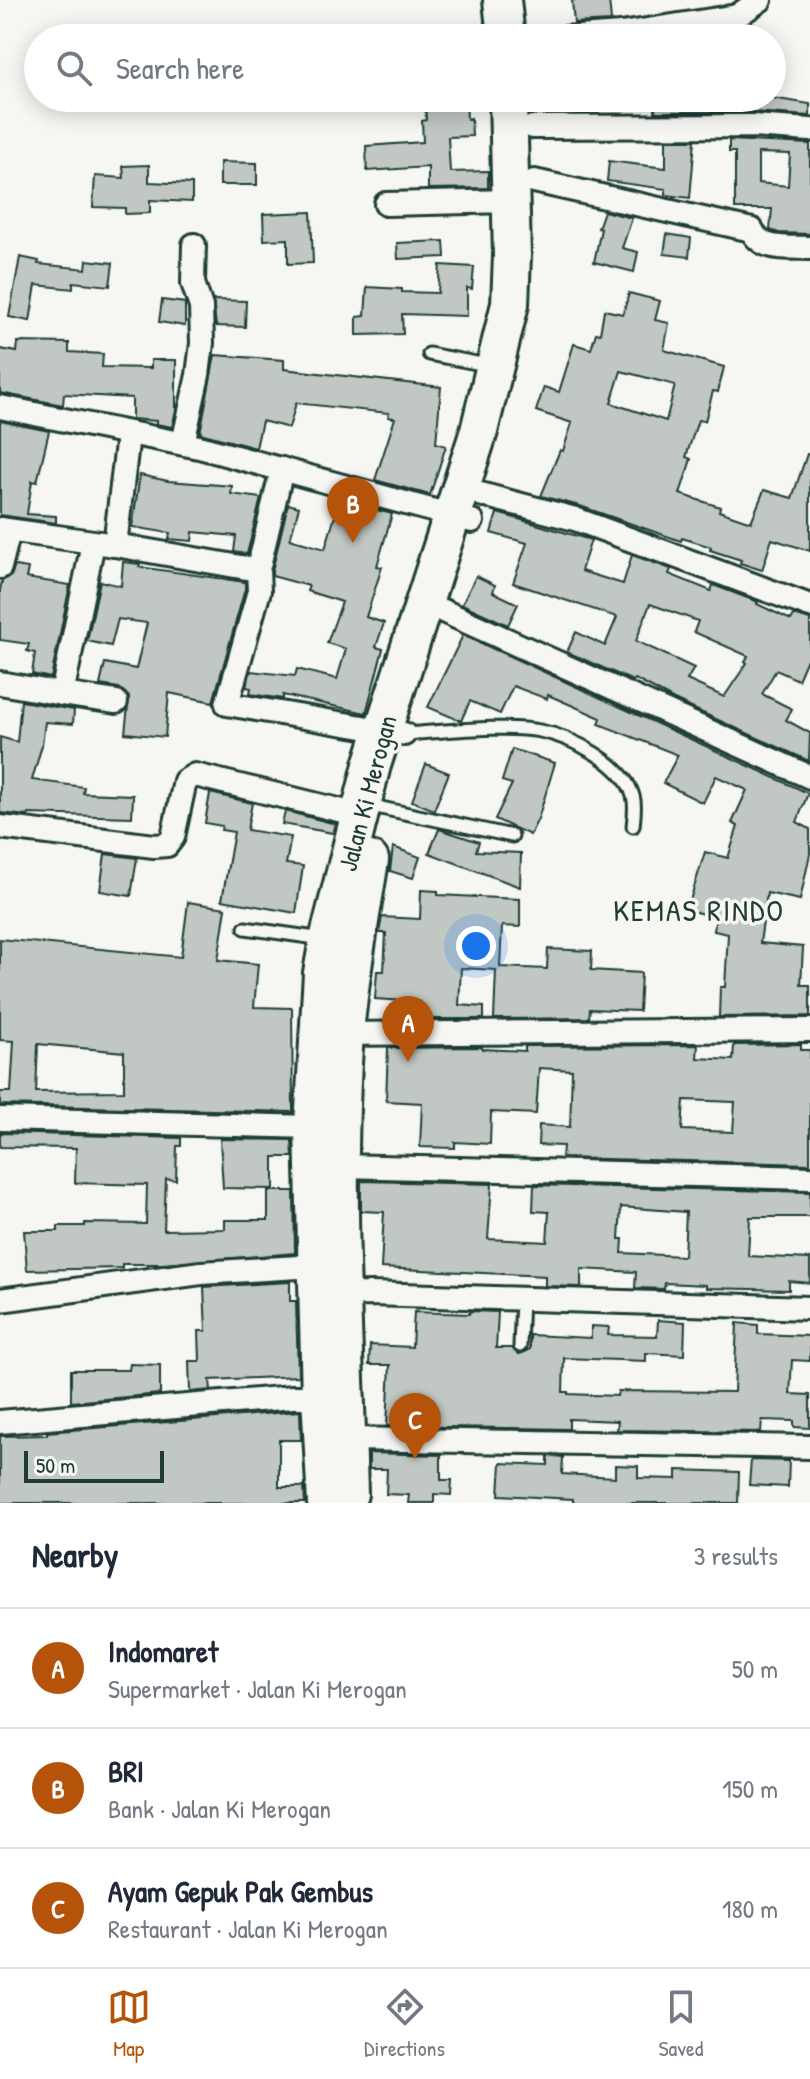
<!DOCTYPE html>
<html lang="en">
<head>
<meta charset="utf-8">
<style>
	body { margin:0; font-family:"Patrick Hand",sans-serif; background:#f2f2f3; color:#1f2937 }
	.scale { position:absolute; left:24px; bottom:20px; width:140px; box-sizing:border-box; padding-left:8px; border:4px solid #1f3d34; border-top:0; font-size:22px; line-height:28px; white-space:nowrap; color:#1f3d34; -webkit-text-stroke:6px #f6f6f2; paint-order:stroke }
	.you { position:absolute; left:476px; top:946px; width:28px; height:28px; margin:-20px; border:6px solid #fff; border-radius:50%; background:#1a73e8; box-shadow:0 0 0 12px #1a73e833 }
	.badge { display:grid; place-items:center; width:52px; height:52px; border-radius:50%; background:#b45309; color:#fff; font-size:26px; font-weight:700 }
	.pin { position:absolute; translate:-50% -66px; filter:drop-shadow(0 2px 4px #0008) }
	.pin::after { content:''; position:absolute; top:42px; width:28px; height:24px; background:inherit; clip-path:polygon(0 0,100% 0,50% 100%) }
	.list { margin:0; padding:0; list-style:none }
	h2 { display:flex; justify-content:space-between; align-items:center; height:104px; margin:0; padding:0 32px; font-size:34px }
	h2 small { font-size:26px; font-weight:400; color:#747a83 }
	.list li { display:grid; grid-template-columns:52px 1fr auto; gap:24px; align-items:center; box-sizing:border-box; height:120px; padding:0 32px; border-top:2px solid #e0e1e3 }
	.list b { display:block; font-size:30px; white-space:nowrap }
	.list p { margin:0; font-size:26px; white-space:nowrap; color:#747a83 }
	.list em { font-size:26px; font-style:normal; color:#747a83 }
	.icon { flex:none; width:44px; height:44px; fill:none; stroke:currentColor; stroke-width:2; stroke-linecap:round; stroke-linejoin:round }
	.map { position:relative; flex:none; width:810px; height:1503px; overflow:hidden }
	.search { position:absolute; background:#fff; box-shadow:0 4px 20px #0003; left:24px; right:24px; top:24px; height:88px; display:flex; align-items:center; gap:20px; box-sizing:border-box; padding:0 28px; border-radius:44px; color:#747a83; font-size:30px }
	.sheet { height:464px; background:#fff }
	nav { display:flex; justify-content:space-around; align-items:center; box-sizing:border-box; height:112px; border-top:2px solid #e0e1e3; background:#fff; font-size:22px; color:#747a83 }
	nav a { display:grid; justify-items:center; gap:4px }
	nav .on { color:#b45309 }
	.map>svg:first-child { display:block }
	.building { fill:#c1c8c3; stroke:#1f3d34; stroke-width:2; fill-rule:evenodd }
	.lines { fill:none; stroke-linecap:round; stroke-linejoin:round }
	.service-casing { stroke:#1f3d34; stroke-width:17 }
	.minor-casing { stroke:#1f3d34; stroke-width:28 }
	.trunk-casing { stroke:#1f3d34; stroke-width:42 }
	.service { stroke:#f6f6f2; stroke-width:11 }
	.minor { stroke:#f6f6f2; stroke-width:22 }
	.trunk { stroke:#f6f6f2; stroke-width:36 }
	.labels { text-anchor:middle; dominant-baseline:central; stroke-width:7; stroke-linejoin:round; paint-order:stroke }
	.street-label { font-size:26px; fill:#1f3d34; stroke:#f6f6f2 }
	.quarter-label { font-size:30px; letter-spacing:2px; fill:#1f3d34; stroke:#f6f6f2 }
</style>
</head>
<body>
<div class="map">
<svg width="810" height="1503" viewBox="0 0 810 1503">
	<rect width="100%" height="100%" fill="#f6f6f2"/>
	<filter id="ink" filterUnits="userSpaceOnUse"><feTurbulence type="fractalNoise" baseFrequency=".0125" numOctaves="2"/><feDisplacementMap in="SourceGraphic" scale="16" xChannelSelector="R" yChannelSelector="G"/><feConvolveMatrix kernelMatrix="1 2 1 2 8 2 1 2 1" color-interpolation-filters="sRGB"/></filter>
	<g filter="url(#ink)">
		<g class="building">
			<polygon points="572,0 609,0 611,21 574,23"/>
			<polygon points="425,98 466,98 467,119 471,118 472,136 448,137 450,172 488,171 488,188 428,189 428,167 367,171 366,146 423,142 422,121 426,120"/>
			<polygon points="656,98 772,98 810,104 810,116 753,112 655,112"/>
			<polygon points="666,140 695,140 690,198 666,195 666,189 607,181 609,161 666,168"/>
			<path d="M729,140l81,4v90l-31,-1 -9,-3 2,-21h-37v-57h-6zM758,153l32,1 -2,32 -30,-3z"/>
			<polygon points="220,162 257,163 257,185 220,185"/>
			<polygon points="149,165 149,182 192,184 192,202 150,200 150,213 125,214 125,208 93,207 95,176 124,178 123,166"/>
			<polygon points="604,211 632,218 622,248 638,252 634,272 594,262 601,229 598,228"/>
			<polygon points="311,212 313,263 288,264 288,239 264,240 263,214"/>
			<polygon points="667,234 691,238 689,257 664,254"/>
			<polygon points="444,241 445,257 398,259 397,243"/>
			<polygon points="20,257 39,261 38,264 86,269 87,260 113,263 110,286 73,282 73,289 36,285 30,321 9,317"/>
			<polygon points="440,265 474,267 472,289 467,288 467,316 402,314 403,334 357,335 357,317 365,316 367,287 402,289 402,292 438,293"/>
			<path d="M629,293l31,8 -5,19 14,3 -5,27 60,17 -6,25 -5,-1 -8,30 -7,-1 -12,37 5,2 -11,35 40,13 -1,4 32,11 13,-32 28,8 15,-44h3v97l-38,-12 -10,31 -22,-7 1,-3 -31,-10 1,-3 -29,-9 -1,3 -101,-35 -39,-10 19,-46 3,1 9,-28 -36,-12 8,-24 15,5 15,-48 17,5 5,-16 4,1 4,-24 19,4zM621,371l54,14 -9,36 -55,-18z"/>
			<polygon points="162,300 185,303 185,326 159,322"/>
			<polygon points="213,300 246,301 245,327 216,326"/>
			<polygon points="18,342 69,343 69,352 103,354 102,367 151,368 151,360 176,360 176,410 172,427 156,424 156,421 132,419 132,398 64,394 63,405 0,393 0,349 17,352"/>
			<polygon points="215,355 284,360 284,369 441,387 436,443 446,446 430,495 375,480 395,418 388,417 389,413 296,403 289,428 262,421 256,448 200,433"/>
			<polygon points="0,421 49,431 37,482 32,481 27,514 56,516 56,523 0,515"/>
			<polygon points="140,475 168,481 232,486 231,494 261,498 247,554 234,552 236,536 193,532 192,541 169,539 170,533 132,527"/>
			<polygon points="340,500 392,514 377,566 382,567 366,617 384,623 376,647 383,649 366,713 283,695 283,699 250,694 251,688 246,687 251,671 295,676 297,669 337,679 346,649 327,643 342,602 307,591 309,586 272,576 272,571 288,504 299,507 290,539 325,549"/>
			<path d="M497,513l94,27 -10,31 42,13 9,-29 39,14 -2,5 42,17 2,-6 45,17 -1,2 34,16 3,-5 16,5v32l-12,28 -22,-10 -14,24 30,15 -6,11 24,13 -1,28 -135,-61 -39,-21 -2,2 -66,-29 9,-20 29,14 12,-29 -104,-34 14,-40 -36,-10zM650,604l48,17 -4,11 54,24 -3,6 2,1 -23,34 -37,-17 7,-12 -58,-27z"/>
			<polygon points="123,562 140,564 139,567 245,582 245,589 213,702 169,693 165,737 125,733 129,697 119,688 100,685 105,663 136,669 147,623 118,619 111,646 87,641 100,581 121,586"/>
			<polygon points="15,566 28,568 26,578 70,585 51,678 32,674 35,653 27,651 29,644 0,640 0,590 2,581 11,576"/>
			<polygon points="476,576 495,585 493,592 518,604 508,625 462,604"/>
			<polygon points="463,635 808,793 797,822 810,829 810,854 800,900 767,893 760,943 803,947 801,985 810,985 810,1016 719,1017 720,987 725,987 728,934 714,931 716,917 687,910 705,852 728,858 738,826 732,823 747,790 716,776 703,803 663,783 678,755 599,724 601,718 548,695 547,699 513,686 500,714 470,701 461,721 428,707"/>
			<polygon points="21,701 74,710 73,724 45,722 42,745 32,780 84,787 83,793 133,795 132,817 29,814 28,816 0,813 0,737 17,742"/>
			<polygon points="512,749 555,763 538,819 530,835 495,819 512,784 502,781"/>
			<polygon points="426,764 449,773 434,810 412,801"/>
			<polygon points="210,793 252,803 247,830 291,837 286,864 303,866 296,913 222,900 234,832 221,830 222,826 205,823"/>
			<polygon points="285,811 336,824 333,833 282,824"/>
			<polygon points="439,829 479,842 476,851 521,853 520,887 429,853"/>
			<polygon points="393,847 420,857 413,878 390,871"/>
			<polygon points="105,854 137,858 131,896 100,891"/>
			<polygon points="421,890 438,891 438,895 520,899 520,927 502,926 500,967 547,969 548,949 592,951 591,970 641,973 639,1011 590,1009 589,1018 494,1019 496,970 461,968 459,1005 484,1007 484,1019 419,1019 420,1002 375,999 377,971 384,971 386,933 379,933 382,917 420,919"/>
			<path d="M188,902l38,6 -8,52 40,4 -4,43 38,1 1,104 -293,-7v-13h11l3,-51 -14,-1v-101l181,18zM38,1044l86,8v39l-88,1z"/>
			<path d="M801,1044v6h9v114l-248,-6 1,-12 -25,-1 1,-20 31,2 2,-57 -33,-2 -3,46 -45,-2 -1,32 -35,-2v6l-35,-1 2,-44 -36,-2 2,-53 94,-1v2l43,2v-5l173,-1 -1,13 36,2 1,-15zM684,1100l51,2 -2,30 -51,-2z"/>
			<polygon points="0,1133 181,1138 181,1146 177,1146 176,1180 166,1179 164,1230 225,1229 225,1220 268,1220 268,1191 294,1191 295,1253 162,1264 122,1264 122,1268 27,1270 24,1231 58,1231 58,1226 85,1226 85,1223 146,1224 147,1185 75,1183 76,1148 0,1147"/>
			<polygon points="220,1139 292,1140 293,1157 274,1157 274,1189 223,1188"/>
			<path d="M361,1181l131,3 -4,55 59,3 2,-30 -16,-1 1,-26 276,7v25h-60l-2,39 62,3v24l-21,-2v9l-83,-2v-3l-41,-2 -1,6 -29,-1 1,-16 -55,-3v18l-36,-1v-10l-164,-8 3,-56 -23,-1zM621,1207l65,5 -2,44 -62,-3 1,-14h-4z"/>
			<polygon points="290,1282 290,1301 296,1301 298,1376 210,1380 211,1390 190,1392 189,1361 200,1361 199,1331 206,1331 204,1287"/>
			<polygon points="470,1311 498,1312 496,1348 512,1348 519,1354 530,1349 530,1335 591,1338 591,1326 609,1327 608,1335 657,1336 658,1320 685,1322 684,1355 646,1353 646,1361 564,1358 563,1392 568,1392 568,1394 617,1396 618,1391 734,1392 737,1323 758,1325 758,1334 810,1336 810,1361 792,1360 790,1394 810,1395 810,1428 794,1427 794,1421 762,1420 761,1432 617,1430 618,1421 569,1419 569,1429 387,1426 390,1365 369,1365 370,1345 412,1347 414,1312 469,1314"/>
			<polygon points="130,1364 160,1365 160,1394 71,1402 71,1370 129,1370"/>
			<polygon points="300,1411 301,1440 279,1440 279,1487 304,1487 305,1503 0,1503 0,1436 47,1435 47,1432"/>
			<polygon points="369,1453 441,1455 441,1480 452,1480 451,1495 434,1494 434,1503 408,1503 409,1495 386,1494 387,1469 369,1469"/>
			<polygon points="548,1456 563,1457 562,1474 615,1477 615,1465 638,1466 638,1478 677,1479 677,1470 739,1472 738,1503 573,1503 573,1499 499,1495 501,1463 548,1465"/>
			<polygon points="751,1460 789,1461 788,1487 749,1485"/>
		</g>
		<g class="lines">
			<defs>
				<g id="service">
					<polyline points="429,354 492,366"/>
					<path d="M404,734c38,-2 101,-10 136,-3 31,6 84,32 93,65 3,9 1,21 0,30"/>
					<polyline points="381,808 512,836"/>
					<polyline points="245,928 323,939"/>
					<polyline points="520,1346 522,1299"/>
				</g>
				<g id="minor">
					<polyline points="564,38 621,34 737,16 760,0"/>
					<polyline points="533,127 753,126 810,130"/>
					<path d="M534,181l218,49c9,22 38,17 58,18"/>
					<polyline points="386,204 511,201"/>
					<polyline points="0,407 199,447 472,521"/>
					<polyline points="183,443 198,375 202,343 201,307 193,283 194,245"/>
					<polyline points="480,494 575,519 810,606"/>
					<polyline points="0,529 115,545 258,570 282,469"/>
					<polyline points="115,545 128,435"/>
					<polyline points="0,567 9,531"/>
					<polyline points="258,570 259,591 227,704 404,734"/>
					<polyline points="443,611 810,777"/>
					<polyline points="0,683 62,694 93,543"/>
					<polyline points="62,694 116,702"/>
					<polyline points="0,827 154,846 167,845 173,837 185,781 195,775 359,815"/>
					<polyline points="336,1034 810,1030"/>
					<polyline points="0,1119 313,1127"/>
					<polyline points="341,1166 810,1178"/>
					<polyline points="343,1295 371,1294 810,1308"/>
					<polyline points="0,1300 201,1273 316,1266"/>
					<polyline points="0,1422 293,1397 320,1397"/>
					<polyline points="348,1439 810,1447"/>
				</g>
				<g id="trunk">
					<polyline points="502,0 506,38"/>
					<path d="M349,1494c-4,-152 -16,-308 -4,-460 5,-59 16,-117 25,-174"/>
					<polyline points="326,1503 320,1397 313,1127 322,973 328,940 372,765 479,431 510,304 512,256 508,98"/>
				</g>
			</defs>
			<use href="#service" class="service-casing"/>
			<use href="#minor" class="minor-casing"/>
			<use href="#trunk" class="trunk-casing"/>
			<use href="#service" class="service"/>
			<use href="#minor" class="minor"/>
			<use href="#trunk" class="trunk"/>
		</g>
	</g>
	<g class="labels">
		<g class="street-label">
			<text transform="translate(367 793) rotate(-75)">Jalan Ki Merogan</text>
		</g>
		<g class="quarter-label">
			<text x="699" y="910">KEMAS RINDO</text>
		</g>
	</g>
</svg>
<div class="scale">50 m</div>
<div class="you"></div>
<div class="pin badge" style="left:408px;top:1062px">A</div>
<div class="pin badge" style="left:353px;top:543px">B</div>
<div class="pin badge" style="left:415px;top:1459px">C</div>
<div class="search"><svg class="icon" aria-label="search" viewBox="0 0 24 24"><circle cx="10" cy="10" r="6"/><path d="M15 15l6 6"/></svg>Search here</div>
</div>
<section class="sheet">
<h2>Nearby<small>3 results</small></h2>
<ul class="list">
<li><span class="badge">A</span><div><b>Indomaret</b><p>Supermarket · Jalan Ki Merogan</p></div><em>50 m</em></li>
<li><span class="badge">B</span><div><b>BRI</b><p>Bank · Jalan Ki Merogan</p></div><em>150 m</em></li>
<li><span class="badge">C</span><div><b>Ayam Gepuk Pak Gembus</b><p>Restaurant · Jalan Ki Merogan</p></div><em>180 m</em></li>
</ul>
</section>
<nav>
<a class="on"><svg class="icon" aria-label="map" viewBox="0 0 24 24"><path d="M3 6l6-2 6 2 6-2v14l-6 2-6-2-6 2zM9 4v14M15 6v14"/></svg>Map</a>
<a><svg class="icon" aria-label="directions" viewBox="0 0 24 24"><path d="M12 3l9 9-9 9-9-9zM9 14v-3h6M13 9l2 2-2 2"/></svg>Directions</a>
<a><svg class="icon" aria-label="saved" viewBox="0 0 24 24"><path d="M7 4h10v16l-5-4-5 4z"/></svg>Saved</a>
</nav>
</body>
</html>
